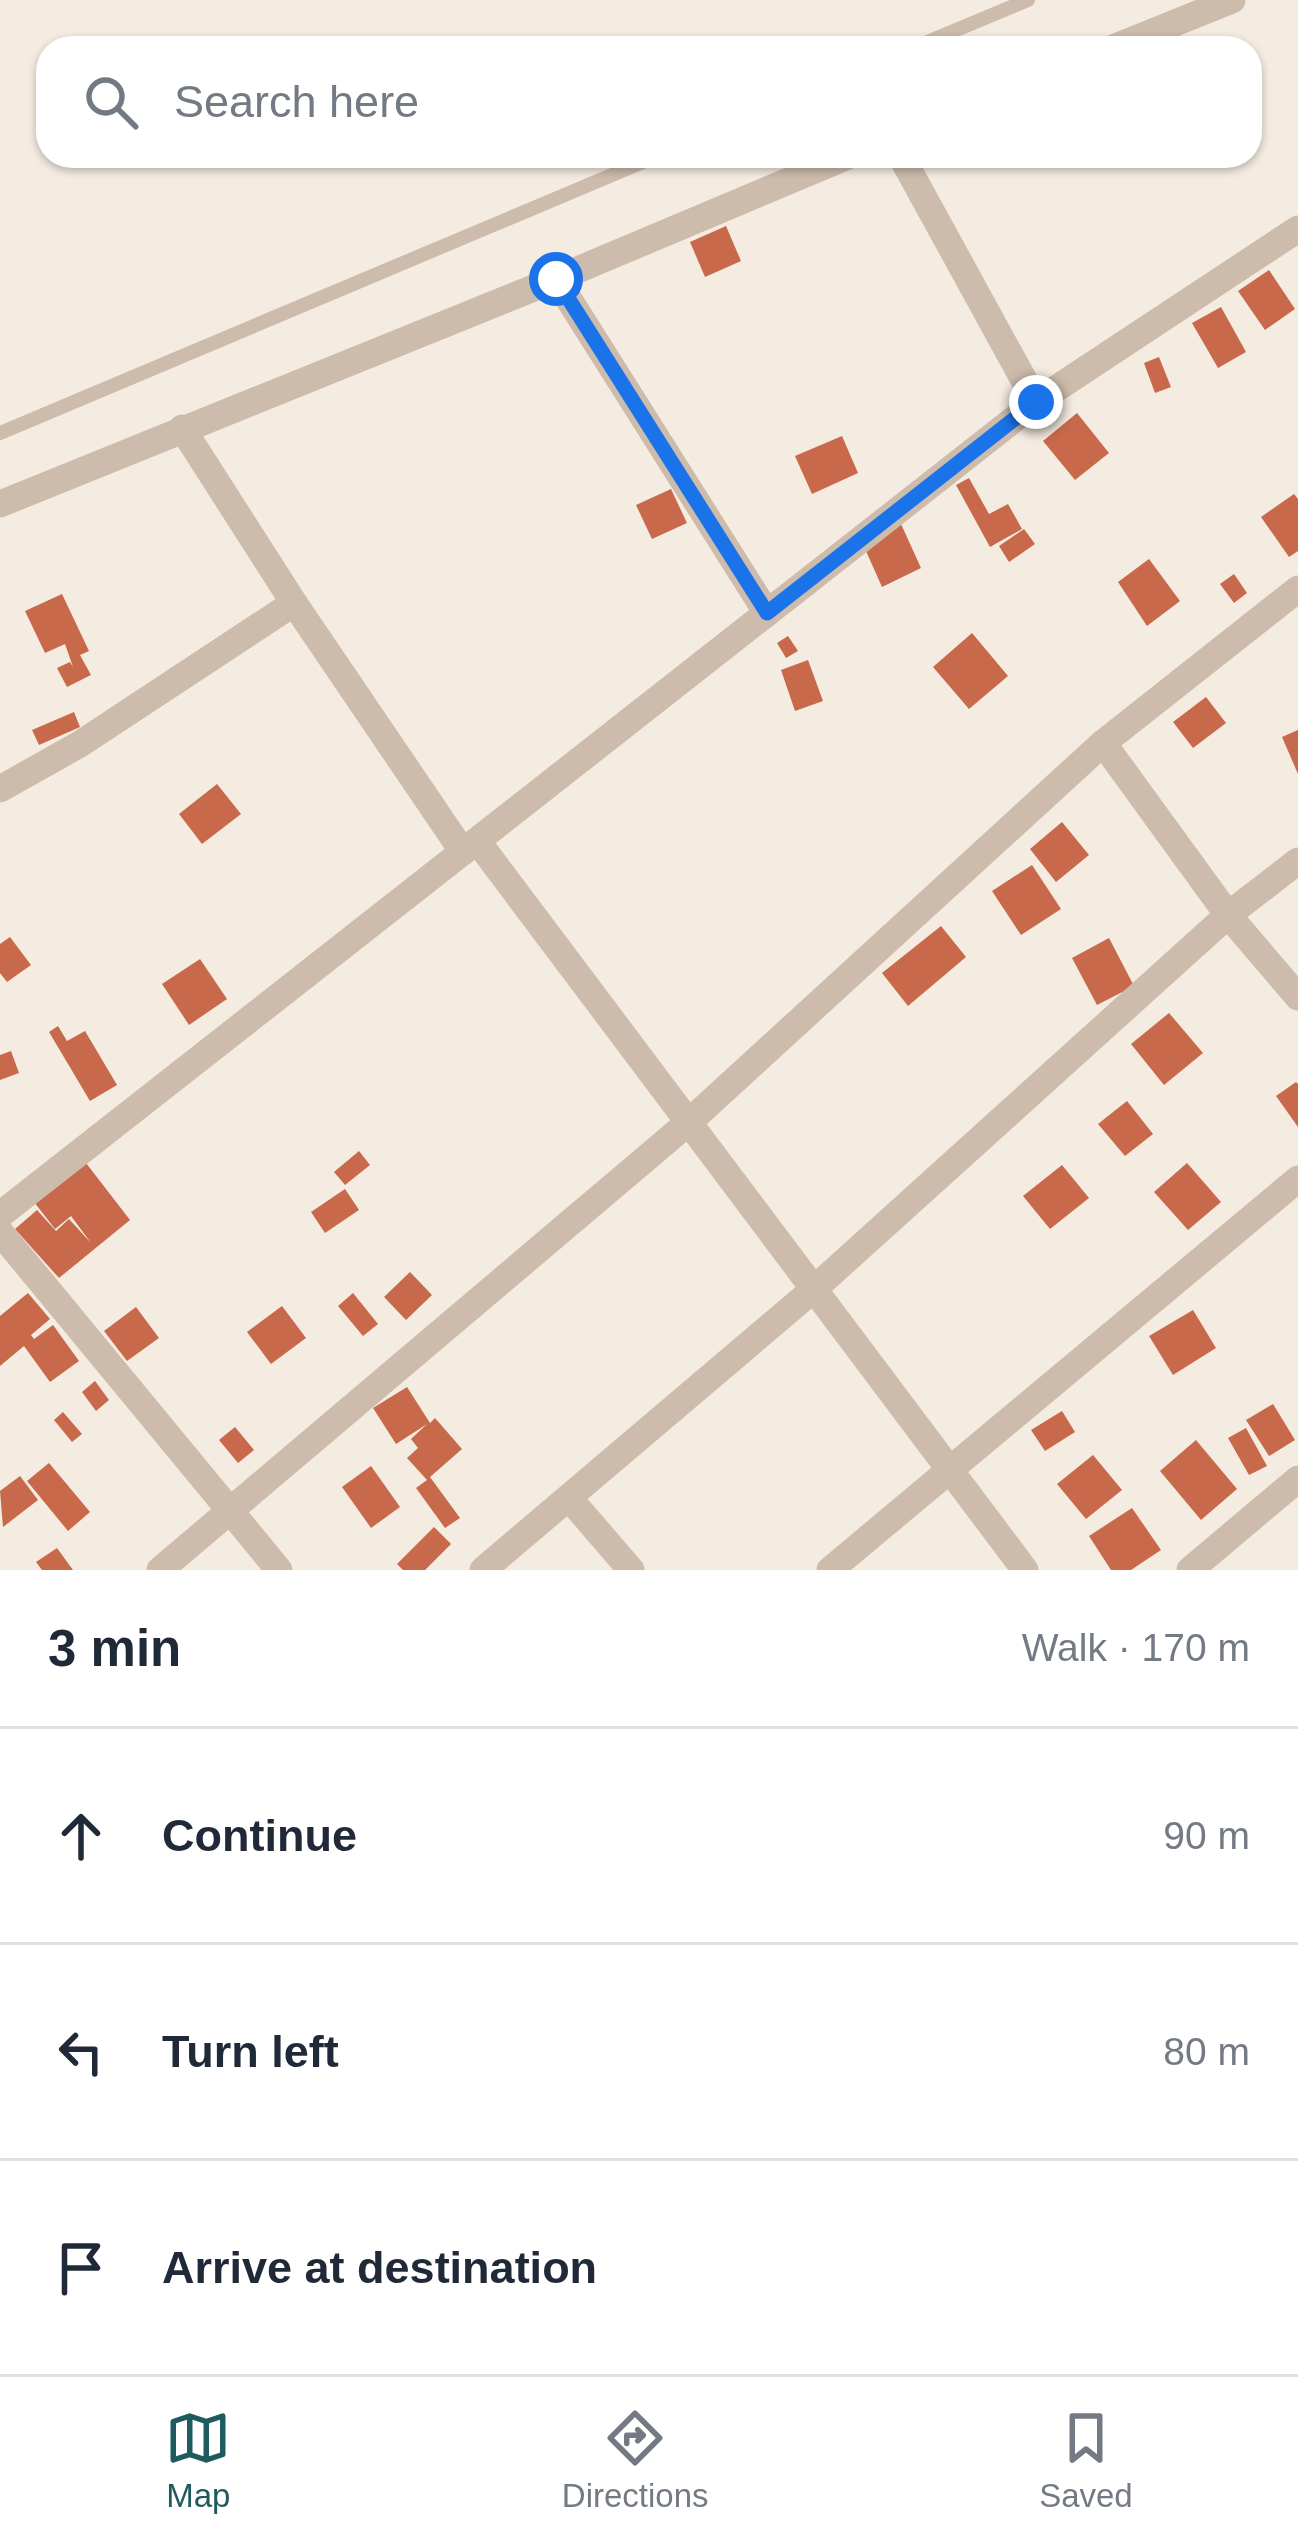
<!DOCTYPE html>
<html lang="en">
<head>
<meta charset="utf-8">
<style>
	body { margin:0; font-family:Arial,sans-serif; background:#f6f6f7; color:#1f2937 }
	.stop { position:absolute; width:36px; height:36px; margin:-27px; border:9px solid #1a73e8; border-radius:50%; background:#fff }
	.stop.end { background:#1a73e8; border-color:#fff; box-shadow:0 3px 12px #0008 }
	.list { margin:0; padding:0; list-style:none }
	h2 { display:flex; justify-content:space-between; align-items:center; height:156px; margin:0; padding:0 48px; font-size:51px }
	h2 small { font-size:39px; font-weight:400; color:#747a83 }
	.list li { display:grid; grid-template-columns:78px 1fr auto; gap:36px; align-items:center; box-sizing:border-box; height:216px; padding:0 48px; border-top:3px solid #e0e1e3 }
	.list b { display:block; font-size:45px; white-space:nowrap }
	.list em { font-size:39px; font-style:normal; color:#747a83 }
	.icon { flex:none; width:66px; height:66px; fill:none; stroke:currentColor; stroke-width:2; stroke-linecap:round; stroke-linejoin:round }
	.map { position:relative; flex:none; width:1298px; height:1570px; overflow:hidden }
	.search { position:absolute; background:#fff; box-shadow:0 3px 9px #0004; left:36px; right:36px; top:36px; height:132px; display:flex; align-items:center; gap:30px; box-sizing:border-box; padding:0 42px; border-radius:36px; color:#747a83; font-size:45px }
	.sheet { height:804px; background:#fff }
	nav { display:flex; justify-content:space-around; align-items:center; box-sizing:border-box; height:168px; border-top:3px solid #e0e1e3; background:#fff; font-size:33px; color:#747a83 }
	nav a { display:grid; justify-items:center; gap:6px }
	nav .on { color:#1f5a5e }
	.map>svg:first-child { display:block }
	.building { fill:#c8694b }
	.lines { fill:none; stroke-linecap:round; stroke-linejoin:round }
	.service { stroke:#cdbbac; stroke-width:14 }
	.minor { stroke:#cdbbac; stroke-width:27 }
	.route { stroke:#1a73e8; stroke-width:15 }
</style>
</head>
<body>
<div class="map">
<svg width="1298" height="1570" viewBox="0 0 1298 1570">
	<rect width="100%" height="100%" fill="#f4ebe1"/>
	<g class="building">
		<polygon points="726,226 741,261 705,277 690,242"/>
		<polygon points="1269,270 1295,309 1265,330 1238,291"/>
		<polygon points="1221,307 1246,352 1218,368 1192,323"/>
		<polygon points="1159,357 1171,387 1155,393 1144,363"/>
		<polygon points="1077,413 1109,453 1075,480 1043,441"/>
		<polygon points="842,436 858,473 812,494 795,456"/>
		<polygon points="969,478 989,514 1008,504 1022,529 990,547 956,485"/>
		<polygon points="671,489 687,523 652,539 636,505"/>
		<polygon points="1294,494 1298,499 1298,551 1289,557 1261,517"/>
		<polygon points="901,524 921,568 882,587 862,542"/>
		<polygon points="1024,529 1035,544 1009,562 999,546"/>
		<polygon points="1149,559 1180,601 1147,626 1118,582"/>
		<polygon points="1234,574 1247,593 1234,603 1220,584"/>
		<polygon points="62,594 89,651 80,655 91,675 67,687 57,668 70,662 73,667 65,644 45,653 25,611"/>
		<polygon points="972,633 1008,676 969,709 933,667"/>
		<polygon points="788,636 798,651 786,658 777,643"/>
		<polygon points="808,660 823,701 795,711 781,670"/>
		<polygon points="1206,697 1226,723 1193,748 1173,722"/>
		<polygon points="74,712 80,727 39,745 32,730"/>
		<polygon points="1298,730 1298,774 1282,737"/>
		<polygon points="217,784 241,814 202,844 179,814"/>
		<polygon points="1062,822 1089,855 1056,882 1030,849"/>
		<polygon points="1032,865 1061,909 1021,935 992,891"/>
		<polygon points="941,926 966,957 908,1006 882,973"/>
		<polygon points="10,937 31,965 7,982 0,973 0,944"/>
		<polygon points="1109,938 1134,986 1097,1005 1072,958"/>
		<polygon points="200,959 227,999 189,1025 162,984"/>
		<polygon points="1169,1013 1203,1053 1164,1085 1131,1044"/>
		<polygon points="58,1026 67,1041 85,1031 117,1085 90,1101 49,1032"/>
		<polygon points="11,1051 19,1073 0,1080 0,1055"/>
		<polygon points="1296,1082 1298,1084 1298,1127 1276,1096"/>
		<polygon points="1127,1101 1153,1134 1125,1156 1098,1124"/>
		<polygon points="359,1151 370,1165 345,1185 334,1172"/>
		<polygon points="86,1163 130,1220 59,1278 15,1229 37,1210 56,1231 69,1219 91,1243 71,1216 55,1229 34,1202"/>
		<polygon points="1187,1163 1221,1202 1188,1230 1154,1192"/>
		<polygon points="1062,1165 1089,1198 1050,1229 1023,1196"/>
		<polygon points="345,1189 359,1210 325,1233 311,1212"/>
		<polygon points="410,1272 432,1295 406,1320 384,1297"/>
		<polygon points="28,1293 50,1319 31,1335 34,1339 53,1325 79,1361 50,1382 24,1346 0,1366 0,1316"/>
		<polygon points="353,1293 378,1324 363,1336 338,1306"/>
		<polygon points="282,1306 306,1338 271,1364 247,1332"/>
		<polygon points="136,1307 159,1338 127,1361 104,1331"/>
		<polygon points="1193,1310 1216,1348 1173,1375 1149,1336"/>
		<polygon points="95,1381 109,1400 96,1411 82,1392"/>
		<polygon points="407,1387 430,1423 435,1418 462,1449 430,1477 460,1518 445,1528 416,1488 427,1480 407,1458 418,1448 411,1439 427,1424 396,1444 373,1408"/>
		<polygon points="1273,1404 1295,1440 1269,1456 1246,1420"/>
		<polygon points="1062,1411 1075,1432 1045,1451 1031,1430"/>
		<polygon points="63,1412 82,1434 72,1442 54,1420"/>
		<polygon points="235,1427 254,1450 238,1463 219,1440"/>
		<polygon points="1246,1428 1267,1466 1249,1475 1228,1438"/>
		<polygon points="1196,1440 1237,1489 1201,1520 1160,1471"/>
		<polygon points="1093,1455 1122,1490 1086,1519 1057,1484"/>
		<polygon points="49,1463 90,1512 68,1531 27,1481"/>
		<polygon points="371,1466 400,1507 371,1528 342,1487"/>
		<polygon points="20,1476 38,1500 3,1527 0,1491"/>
		<polygon points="1132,1508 1161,1550 1131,1570 1111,1570 1089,1536"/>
		<polygon points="434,1527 451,1544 425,1570 403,1570 397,1564"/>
		<polygon points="57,1548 73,1570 42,1570 36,1562"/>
	</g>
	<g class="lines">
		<g class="service">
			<polyline points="913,48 1028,0"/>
			<polyline points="0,433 657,156"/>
		</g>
		<g class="minor">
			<polyline points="1113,48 1232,0"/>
			<polyline points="901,156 1036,402"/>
			<polyline points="556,279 767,613"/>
			<polyline points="182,428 294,603 463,852"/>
			<polyline points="0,504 556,279 848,156"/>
			<polyline points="1103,743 1228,915 1298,997"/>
			<polyline points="0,789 80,744 294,603"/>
			<polyline points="478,842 1025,1570"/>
			<polyline points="0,1215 1036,402 1298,229"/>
			<polyline points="0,1232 279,1570"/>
			<polyline points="569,1498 631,1570"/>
			<polyline points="160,1570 689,1122 1103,743 1298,589"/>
			<polyline points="483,1570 814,1289 1228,915 1298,861"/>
			<polyline points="830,1570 1298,1179"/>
			<polyline points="1190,1570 1298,1479"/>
		</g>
	</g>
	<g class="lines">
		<polyline class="route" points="556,279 767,613 1036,402"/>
	</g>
</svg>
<div class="stop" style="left:556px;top:279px"></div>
<div class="stop end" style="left:1036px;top:402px"></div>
<div class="search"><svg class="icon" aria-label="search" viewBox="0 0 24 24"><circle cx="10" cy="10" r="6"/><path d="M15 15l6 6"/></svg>Search here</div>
</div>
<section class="sheet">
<h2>3 min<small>Walk · 170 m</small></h2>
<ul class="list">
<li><svg class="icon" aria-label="ahead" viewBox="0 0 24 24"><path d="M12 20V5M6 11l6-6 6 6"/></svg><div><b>Continue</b></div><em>90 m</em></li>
<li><svg class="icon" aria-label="left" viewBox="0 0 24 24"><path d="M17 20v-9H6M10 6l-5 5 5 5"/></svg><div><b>Turn left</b></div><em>80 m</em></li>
<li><svg class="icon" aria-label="arrive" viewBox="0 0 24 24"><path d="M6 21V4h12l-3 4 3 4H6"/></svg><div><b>Arrive at destination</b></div></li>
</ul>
</section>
<nav>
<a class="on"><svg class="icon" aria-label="map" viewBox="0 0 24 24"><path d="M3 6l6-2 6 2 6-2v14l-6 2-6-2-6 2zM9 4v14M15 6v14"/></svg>Map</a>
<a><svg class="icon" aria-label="directions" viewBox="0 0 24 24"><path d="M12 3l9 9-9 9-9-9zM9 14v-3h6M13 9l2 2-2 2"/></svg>Directions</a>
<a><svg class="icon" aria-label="saved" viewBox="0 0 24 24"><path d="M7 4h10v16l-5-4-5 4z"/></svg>Saved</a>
</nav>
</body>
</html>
